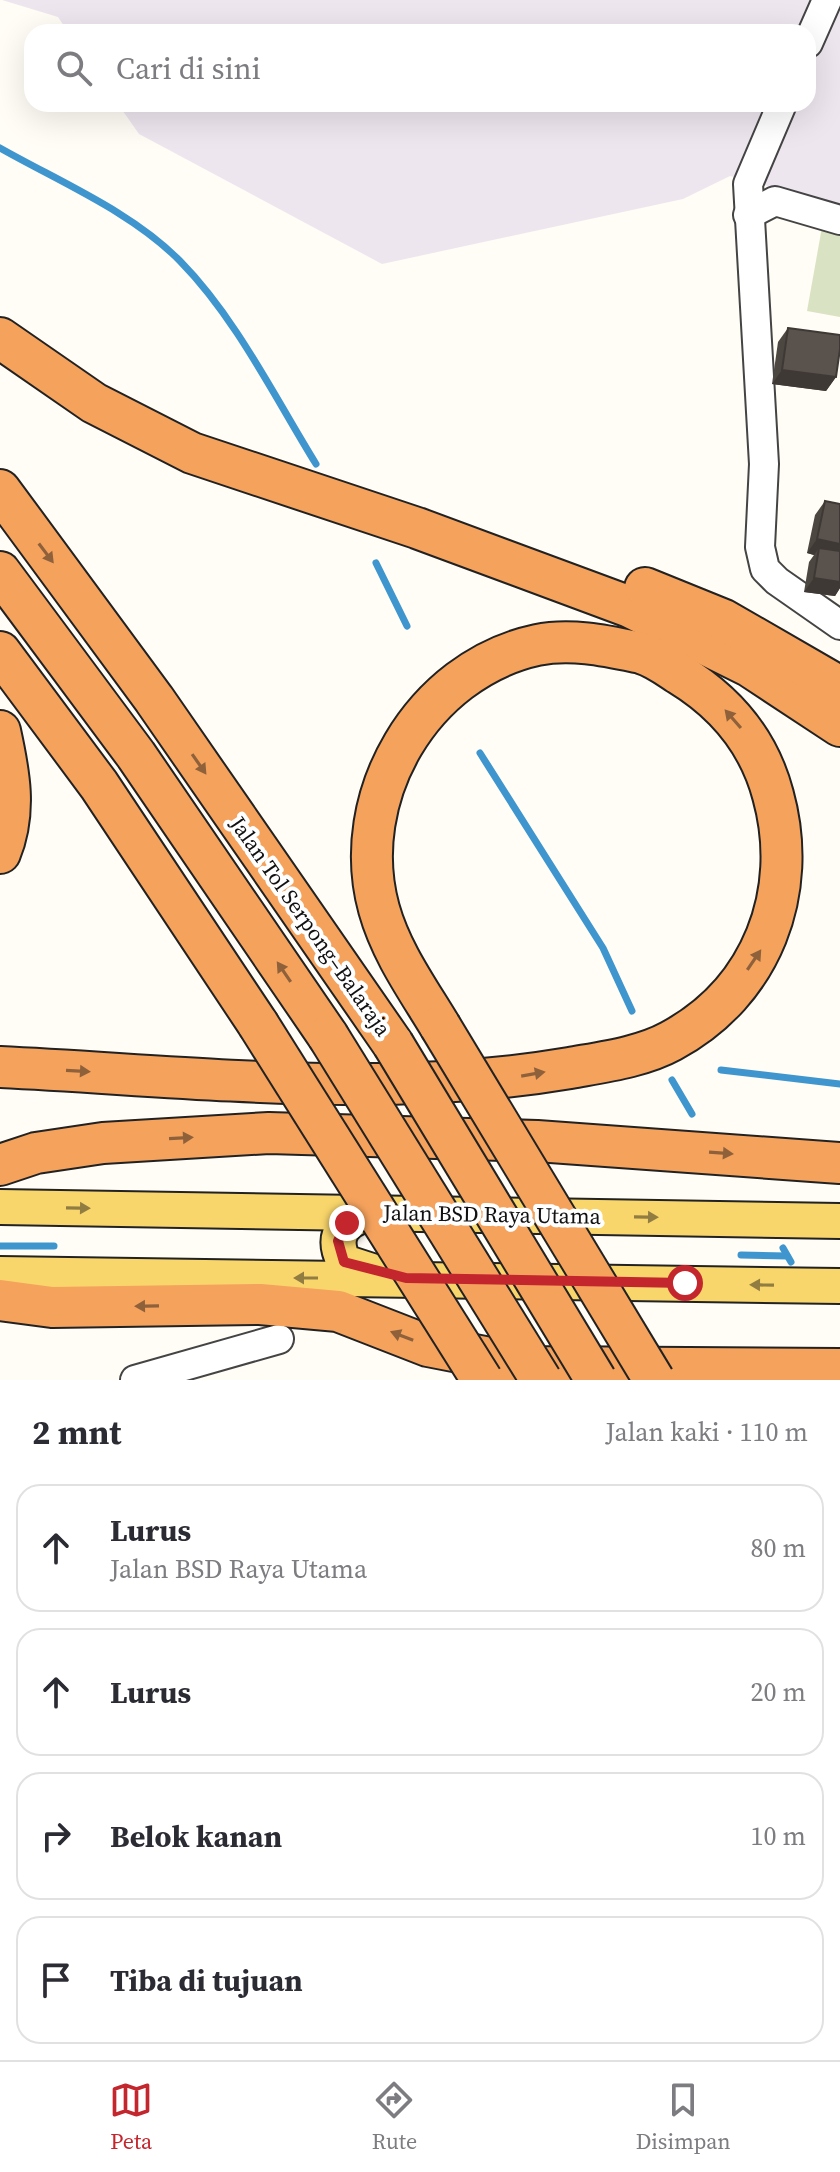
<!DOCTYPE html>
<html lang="id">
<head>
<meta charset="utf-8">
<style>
	body { margin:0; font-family:"Source Serif 4",serif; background:#f7f7f7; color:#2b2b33 }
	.stop { position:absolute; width:24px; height:24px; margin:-18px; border:6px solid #c4262e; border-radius:50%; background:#fff }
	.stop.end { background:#c4262e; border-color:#fff; box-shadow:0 2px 8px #0008 }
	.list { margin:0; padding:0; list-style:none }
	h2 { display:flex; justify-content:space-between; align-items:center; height:104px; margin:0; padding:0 32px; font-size:34px }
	h2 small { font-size:26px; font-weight:400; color:#7c7c81 }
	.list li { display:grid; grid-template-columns:52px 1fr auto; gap:24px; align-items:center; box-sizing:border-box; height:128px; margin:0 16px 16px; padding:0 16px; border:2px solid #e1e1e2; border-radius:24px }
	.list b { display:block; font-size:30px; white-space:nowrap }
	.list p { margin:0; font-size:26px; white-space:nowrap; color:#7c7c81 }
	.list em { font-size:26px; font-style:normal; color:#7c7c81 }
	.icon { flex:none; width:44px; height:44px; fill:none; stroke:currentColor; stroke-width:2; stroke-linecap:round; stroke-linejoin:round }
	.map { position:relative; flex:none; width:840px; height:1380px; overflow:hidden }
	.search { position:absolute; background:#fff; box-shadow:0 8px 32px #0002; left:24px; right:24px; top:24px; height:88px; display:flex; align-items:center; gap:20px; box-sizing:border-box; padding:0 28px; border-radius:24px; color:#7c7c81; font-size:30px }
	.sheet { height:680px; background:#fff }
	nav { display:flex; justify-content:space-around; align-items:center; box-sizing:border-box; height:112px; border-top:2px solid #e1e1e2; background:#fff; font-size:22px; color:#7c7c81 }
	nav a { display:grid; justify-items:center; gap:4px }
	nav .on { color:#c4262e }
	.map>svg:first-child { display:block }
	.industrial { fill:#eee6ef }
	.cemetery { fill:#d9e3c4 }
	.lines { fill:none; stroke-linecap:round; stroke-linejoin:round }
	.stream { stroke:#3f96cf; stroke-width:7 }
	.minor-casing { stroke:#444; stroke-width:32 }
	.major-casing { stroke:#222; stroke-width:38 }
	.highway-casing { stroke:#222; stroke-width:44 }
	.minor { stroke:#fff; stroke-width:28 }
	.major { stroke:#f9d66b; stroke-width:34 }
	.highway { stroke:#f5a25d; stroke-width:40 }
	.highway-bridge-casing { stroke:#222; stroke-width:44; stroke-linecap:butt }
	.highway-bridge { stroke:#f5a25d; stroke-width:40 }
	.wall { fill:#4d4742 }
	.shaded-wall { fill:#3f3936 }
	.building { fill:#5a524d; stroke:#3f3936; stroke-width:2 }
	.oneway { fill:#8e613b }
	.oneway2 { fill:#917d42 }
	.route { stroke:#c4262e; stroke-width:10 }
	.labels { text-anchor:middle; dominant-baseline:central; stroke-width:8; stroke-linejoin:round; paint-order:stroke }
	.street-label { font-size:22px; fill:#111; stroke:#fff }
</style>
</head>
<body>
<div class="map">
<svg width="840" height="1380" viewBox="0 0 840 1380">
	<rect width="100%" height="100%" fill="#fffdf5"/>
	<polygon class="industrial" points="2,0 840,0 840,205 730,176 683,199 382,264 139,134 118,104 808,104 808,32 68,32 58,17"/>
	<polygon class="cemetery" points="822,227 840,232 840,317 807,311"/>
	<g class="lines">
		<g class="stream">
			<path d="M0,148c60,34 132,64 180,113 56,57 94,135 136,203"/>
			<polyline points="376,563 407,626"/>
			<polyline points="480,753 603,948 632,1011"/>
			<polyline points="721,1070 840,1084"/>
			<polyline points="672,1080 692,1114"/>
			<polyline points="0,1246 54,1246"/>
			<polyline points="783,1248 791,1262"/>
			<polyline points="741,1255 787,1256"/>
		</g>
		<defs>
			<g id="minor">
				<polyline points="808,43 827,0"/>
				<polyline points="782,104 748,184 764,464 760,547 765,569 777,581 840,625"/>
				<polyline points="748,215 775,201 840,220"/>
				<polyline points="135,1380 279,1339"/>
			</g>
			<g id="major">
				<polyline points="0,1207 840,1221"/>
				<path d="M375,1212c-28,6 -46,20 -31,50l34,11"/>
				<polyline points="0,1274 840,1286"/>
			</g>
			<g id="highway">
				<polyline points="0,338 94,403 192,453 417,528 630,607 749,666 840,726"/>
				<polyline points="0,490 154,699 393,1044"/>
				<polyline points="0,572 136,755 328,1036"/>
				<polyline points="645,588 724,620 840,687"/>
				<polyline points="0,652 99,785 258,1024"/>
				<path d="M0,731c9,41 17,81 0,122"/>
				<path d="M0,1067c188,9 382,33 570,1 33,-6 72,-11 101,-27 91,-49 129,-149 102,-246 -14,-53 -48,-93 -94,-121 -12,-8 -24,-17 -38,-21 -34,-7 -69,-15 -104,-8 -115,25 -189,152 -158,264 12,43 38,79 61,117"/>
				<polyline points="0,1165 36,1153 103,1143 269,1133 537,1141 840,1163"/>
				<polyline points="0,1300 52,1307 260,1304 338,1311 428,1346 536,1367 840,1369"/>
			</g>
		</defs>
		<use href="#minor" class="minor-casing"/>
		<use href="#major" class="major-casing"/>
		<use href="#highway" class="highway-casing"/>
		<use href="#minor" class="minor"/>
		<use href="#major" class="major"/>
		<use href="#highway" class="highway"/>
		<defs>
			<g id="highway-bridge">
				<polyline points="258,1024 482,1380"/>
				<polyline points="440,1026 654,1380"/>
				<polyline points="328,1036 541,1380"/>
				<polyline points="393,1044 596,1380"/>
			</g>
		</defs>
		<use href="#highway-bridge" class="highway-bridge-casing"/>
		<use href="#highway-bridge" class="highway-bridge"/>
	</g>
	<g class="wall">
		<polygon points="788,328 836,377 826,391 772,384 778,342"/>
		<polygon points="825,501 840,504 840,588 835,596 804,592 809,562 814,555 807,553 815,515"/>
	</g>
	<g class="shaded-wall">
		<polygon points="782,370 836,377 826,391 772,384"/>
		<polygon points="817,539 840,544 840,560 819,548 814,555 807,553"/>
		<polygon points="814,578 840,582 840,588 835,596 804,592"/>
	</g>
	<g class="building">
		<polygon points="788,328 840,335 840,349 836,377 782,370"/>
		<polygon points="825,501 840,504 840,544 817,539"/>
		<polygon points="819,548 840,551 840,582 814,578"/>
	</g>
	<defs><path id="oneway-solid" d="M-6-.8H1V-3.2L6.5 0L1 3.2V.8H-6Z" transform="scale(2)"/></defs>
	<g class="oneway">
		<use href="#oneway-solid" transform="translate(46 553) rotate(53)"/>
		<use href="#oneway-solid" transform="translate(733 719) rotate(-131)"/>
		<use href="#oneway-solid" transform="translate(199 764) rotate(55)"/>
		<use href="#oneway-solid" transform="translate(754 960) rotate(-56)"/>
		<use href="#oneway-solid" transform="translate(284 972) rotate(-124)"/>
		<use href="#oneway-solid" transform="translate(78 1071) rotate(3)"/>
		<use href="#oneway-solid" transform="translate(533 1074) rotate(-10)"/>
		<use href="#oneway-solid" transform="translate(181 1138) rotate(-3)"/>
		<use href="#oneway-solid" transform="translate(721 1153) rotate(4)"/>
		<use href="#oneway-solid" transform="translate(147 1306) rotate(179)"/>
		<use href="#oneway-solid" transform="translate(402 1336) rotate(-159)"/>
	</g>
	<g class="oneway2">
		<use href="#oneway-solid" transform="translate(78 1208) rotate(1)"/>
		<use href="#oneway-solid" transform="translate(646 1217) rotate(1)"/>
		<use href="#oneway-solid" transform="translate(306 1278) rotate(-180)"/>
		<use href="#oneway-solid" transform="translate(762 1285) rotate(-179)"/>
	</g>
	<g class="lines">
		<polyline class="route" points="347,1223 338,1241 344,1262 406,1278 685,1283"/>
	</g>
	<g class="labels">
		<g class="street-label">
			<text transform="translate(311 926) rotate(55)">Jalan Tol Serpong–Balaraja</text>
			<text transform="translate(492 1214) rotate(1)">Jalan BSD Raya Utama</text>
		</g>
	</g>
</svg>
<div class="stop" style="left:685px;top:1283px"></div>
<div class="stop end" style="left:347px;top:1223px"></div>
<div class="search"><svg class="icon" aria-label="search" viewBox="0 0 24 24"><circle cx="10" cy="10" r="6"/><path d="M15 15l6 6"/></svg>Cari di sini</div>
</div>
<section class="sheet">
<h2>2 mnt<small>Jalan kaki · 110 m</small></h2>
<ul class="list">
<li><svg class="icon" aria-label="ahead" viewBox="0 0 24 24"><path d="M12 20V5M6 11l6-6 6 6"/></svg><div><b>Lurus</b><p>Jalan BSD Raya Utama</p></div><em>80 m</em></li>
<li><svg class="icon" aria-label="ahead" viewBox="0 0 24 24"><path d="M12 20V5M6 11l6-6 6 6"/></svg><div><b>Lurus</b></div><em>20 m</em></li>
<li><svg class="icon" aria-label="right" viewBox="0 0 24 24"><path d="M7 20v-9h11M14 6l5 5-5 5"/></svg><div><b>Belok kanan</b></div><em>10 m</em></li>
<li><svg class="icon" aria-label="arrive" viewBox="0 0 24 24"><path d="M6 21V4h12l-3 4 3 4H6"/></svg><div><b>Tiba di tujuan</b></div></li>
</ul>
</section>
<nav>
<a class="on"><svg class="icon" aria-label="map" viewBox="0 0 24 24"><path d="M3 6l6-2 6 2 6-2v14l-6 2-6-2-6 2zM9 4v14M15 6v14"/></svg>Peta</a>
<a><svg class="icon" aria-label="directions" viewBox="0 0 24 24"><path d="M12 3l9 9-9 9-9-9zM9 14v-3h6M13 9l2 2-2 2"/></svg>Rute</a>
<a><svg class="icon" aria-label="saved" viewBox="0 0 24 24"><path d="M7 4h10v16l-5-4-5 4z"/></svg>Disimpan</a>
</nav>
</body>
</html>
